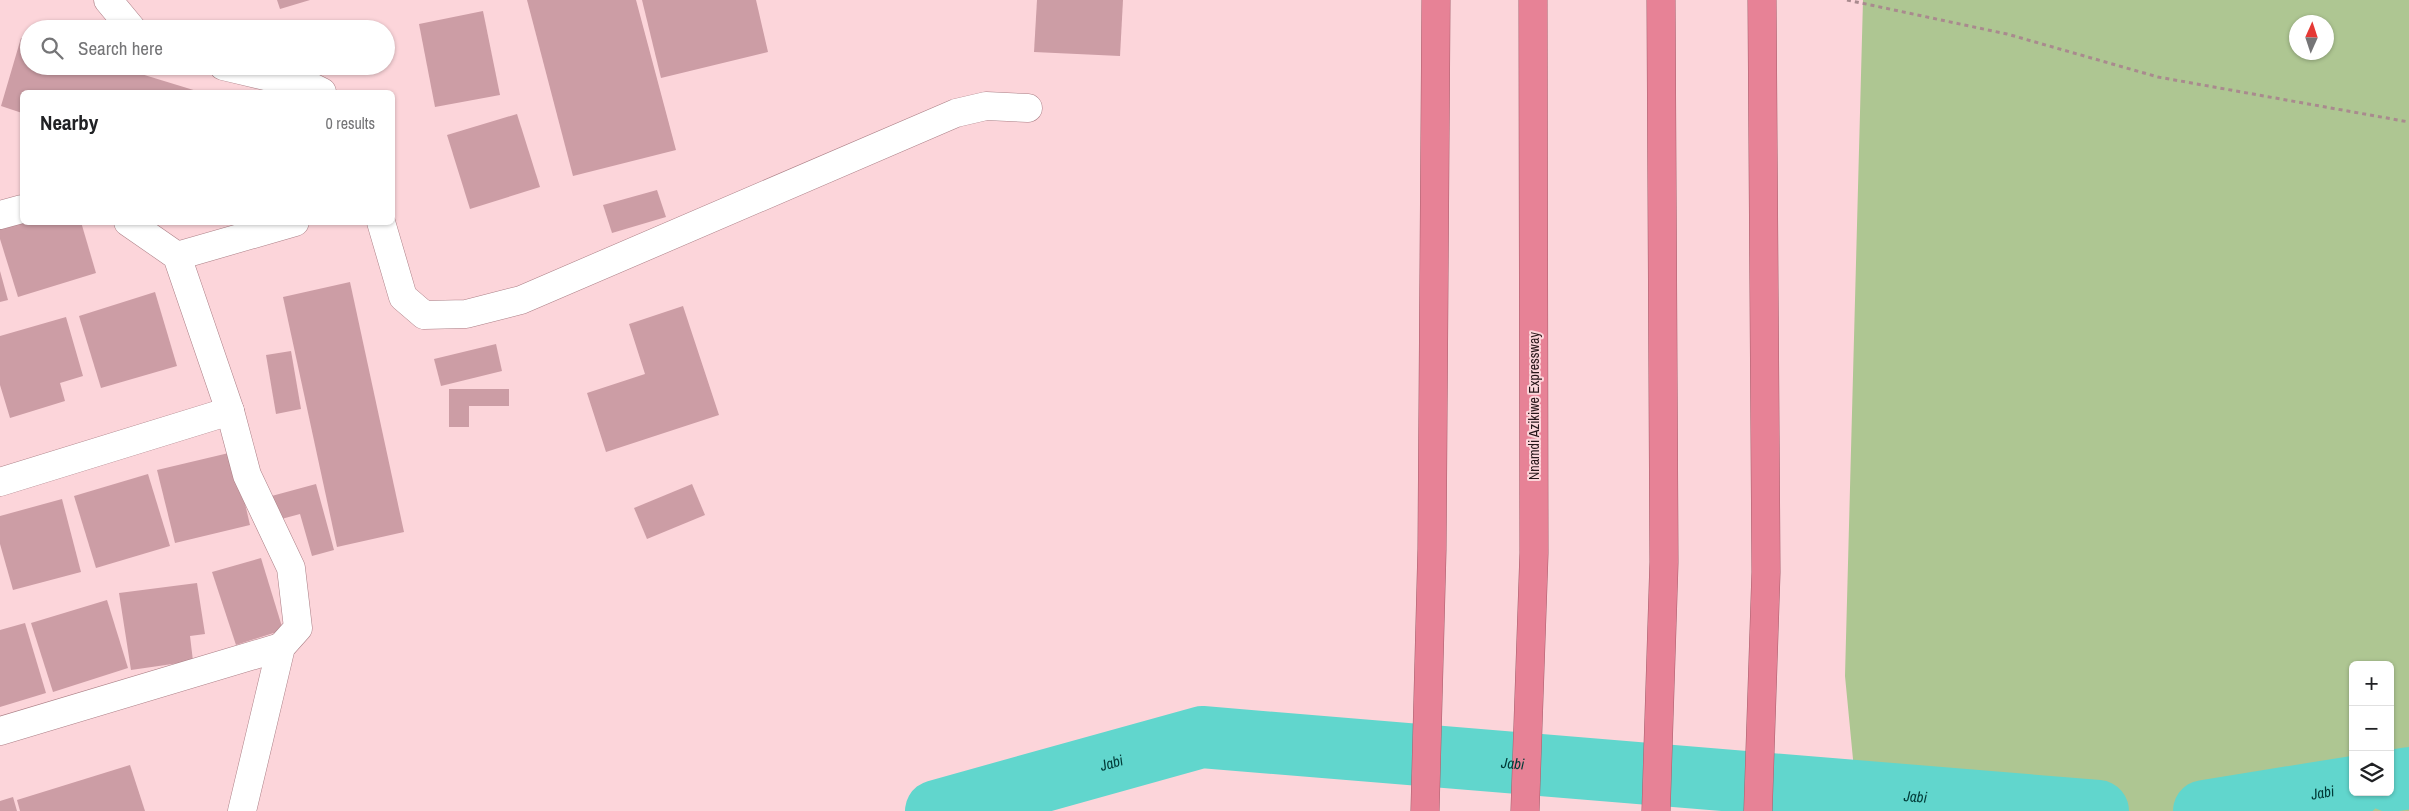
<!DOCTYPE html>
<html lang="en">
<head>
<meta charset="utf-8">
<style>
	body { margin:0; font-family:"Archivo Narrow",sans-serif; background:#f2f2f2; color:#202124 }
	.controls { position:absolute; right:15px; bottom:15px; display:grid; overflow:hidden; border-radius:8px; box-shadow:0 1px 4px #0004 }
	.controls button { width:45px; height:45px; display:grid; place-items:center; padding:0; border:0; border-bottom:1px solid #e0e0e0; background:#fff; color:#202124; font:25px sans-serif }
	.compass { position:absolute; left:2289px; top:15px; width:45px; height:45px; border-radius:50%; background:#fff; box-shadow:0 1px 4px #0004; rotate:3deg }
	.list { margin:0; padding:0; list-style:none }
	h2 { display:flex; justify-content:space-between; align-items:center; height:65px; margin:0; padding:0 20px; font-size:21px }
	h2 small { font-size:16px; font-weight:400; color:#757577 }
	.icon { flex:none; width:28px; height:28px; fill:none; stroke:currentColor; stroke-width:2; stroke-linecap:round; stroke-linejoin:round }
	.map { position:relative; flex:none; width:2409px; height:811px; overflow:hidden }
	.search { position:absolute; background:#fff; box-shadow:0 1px 4px #0004; left:20px; top:20px; width:375px; height:55px; display:flex; align-items:center; gap:12px; box-sizing:border-box; padding:0 18px; border-radius:28px; color:#757577; font-size:19px }
	.panel { position:absolute; background:#fff; box-shadow:0 1px 4px #0004; left:20px; top:90px; width:375px; height:135px; border-radius:8px }
	.map>svg:first-child { display:block }
	.green { fill:#aec692; fill-rule:evenodd }
	.lines { fill:none; stroke-linecap:round; stroke-linejoin:round }
	.river { stroke:#61d6cd; stroke-width:62 }
	.building { fill:#cc9da5 }
	.minor-casing { stroke:#ab7f86; stroke-width:29 }
	.highway-casing { stroke:#a45d6b; stroke-width:29 }
	.path { stroke:#a98a8e; stroke-width:3; stroke-dasharray:4 4; stroke-linecap:butt }
	.minor { stroke:#fff; stroke-width:28 }
	.highway { stroke:#e78296; stroke-width:28 }
	.labels { text-anchor:middle; dominant-baseline:central; stroke-width:4; stroke-linejoin:round; paint-order:stroke }
	.street-label { font-size:14px; fill:#28171a; stroke:#fcd5da }
	.water-label { font-size:15px; font-style:italic; fill:#003a37; stroke:#fcd5da }
</style>
</head>
<body>
<div class="map">
<svg width="2409" height="811" viewBox="0 0 2409 811">
	<rect width="100%" height="100%" fill="#fcd5da"/>
	<path class="green" d="M1863,0h546v811h-551l-13,-135zM2296,22h30v30h-30zM2353,665h37v127h-37z"/>
	<g class="lines">
		<g class="river">
			<polyline points="2390,781 2409,778"/>
			<path id="s1" d="M936,811l266,-74 896,74"/>
			<path id="s2" d="M2204,811l149,-24"/>
		</g>
	</g>
	<g class="building">
		<polygon points="277,0 310,0 280,9"/>
		<polygon points="527,0 636,0 676,150 573,176"/>
		<polygon points="642,0 756,0 768,52 661,78"/>
		<polygon points="1037,0 1123,0 1120,56 1034,52"/>
		<polygon points="483,11 500,95 435,107 419,24"/>
		<polygon points="21,38 29,40 29,66 115,66 200,92 22,92 22,113 1,106"/>
		<polygon points="517,114 540,187 470,209 447,135"/>
		<polygon points="657,190 666,217 612,233 603,205"/>
		<polygon points="22,222 81,222 96,273 18,297 0,239 0,225"/>
		<polygon points="0,271 8,300 0,302"/>
		<polygon points="350,282 404,532 337,547 283,297"/>
		<polygon points="155,292 177,366 101,388 79,316"/>
		<polygon points="683,306 719,415 606,452 587,393 645,374 629,324"/>
		<polygon points="66,317 83,376 60,383 65,401 10,418 0,385 0,336"/>
		<polygon points="496,344 502,371 441,386 434,359"/>
		<polygon points="291,351 301,409 276,414 266,355"/>
		<polygon points="449,389 509,389 509,406 469,406 469,427 449,427"/>
		<polygon points="233,452 250,525 175,543 157,470"/>
		<polygon points="148,474 170,546 96,568 74,496"/>
		<polygon points="316,484 334,550 312,556 300,514 274,521 268,497"/>
		<polygon points="692,484 705,515 647,539 634,508"/>
		<polygon points="62,499 81,572 13,590 0,544 0,516"/>
		<polygon points="261,558 283,630 236,645 212,572"/>
		<polygon points="197,583 205,634 190,636 193,661 131,670 119,593"/>
		<polygon points="107,600 128,668 53,692 31,623"/>
		<polygon points="25,623 46,693 0,707 0,630"/>
		<polygon points="130,765 145,811 20,811 17,800"/>
		<polygon points="13,797 17,811 0,811 0,801"/>
	</g>
	<g class="lines">
		<defs>
			<g id="minor">
				<polyline points="108,0 132,29"/>
				<polyline points="223,66 312,87 322,92"/>
				<polyline points="0,215 22,209"/>
				<polyline points="128,222 177,256 230,411 247,475 291,568 298,628 281,647 242,811"/>
				<polyline points="381,222 403,297 424,315 466,314 521,300 956,113 986,106 1028,108"/>
				<polyline points="177,256 295,222"/>
				<polyline points="0,482 230,411"/>
				<polyline points="0,731 281,647"/>
			</g>
			<g id="highway">
				<polyline points="1425,811 1432,549 1436,0"/>
				<polyline points="1525,811 1534,553 1533,0"/>
				<polyline points="1656,811 1664,562 1661,0"/>
				<polyline points="1758,811 1766,572 1762,0"/>
			</g>
		</defs>
		<use href="#minor" class="minor-casing"/>
		<use href="#highway" class="highway-casing"/>
		<polyline class="path" points="1847,0 2007,34 2158,77 2409,122"/>
		<use href="#minor" class="minor"/>
		<use href="#highway" class="highway"/>
	</g>
	<g class="labels">
		<g class="street-label">
			<text transform="translate(1534 406) rotate(-90)">Nnamdi Azikiwe Expressway</text>
		</g>
		<g class="water-label">
			<text stroke="none"><textPath href="#s1" startOffset="182">Jabi</textPath></text>
			<text stroke="none"><textPath href="#s1" startOffset="588">Jabi</textPath></text>
			<text stroke="none"><textPath href="#s2" startOffset="120">Jabi</textPath></text>
			<text stroke="none"><textPath href="#s1" startOffset="992">Jabi</textPath></text>
		</g>
	</g>
</svg>
<div class="controls">
<button>+</button>
<button>−</button>
<button><svg class="icon" aria-label="layers" viewBox="0 0 24 24"><path d="M12 4l9 5-9 5-9-5zM3 14l9 5 9-5"/></svg></button>
</div>
<svg class="compass" viewBox="-18 -18 36 36"><path d="M0-13l5 13h-10z" fill="#e53935"/><path d="M0 13l5-13h-10z" fill="#757577"/></svg>
<div class="search"><svg class="icon" aria-label="search" viewBox="0 0 24 24"><circle cx="10" cy="10" r="6"/><path d="M15 15l6 6"/></svg>Search here</div>
<section class="panel">
<h2>Nearby<small>0 results</small></h2>
<ul class="list">
</ul>
</section>
</div>
</body>
</html>
